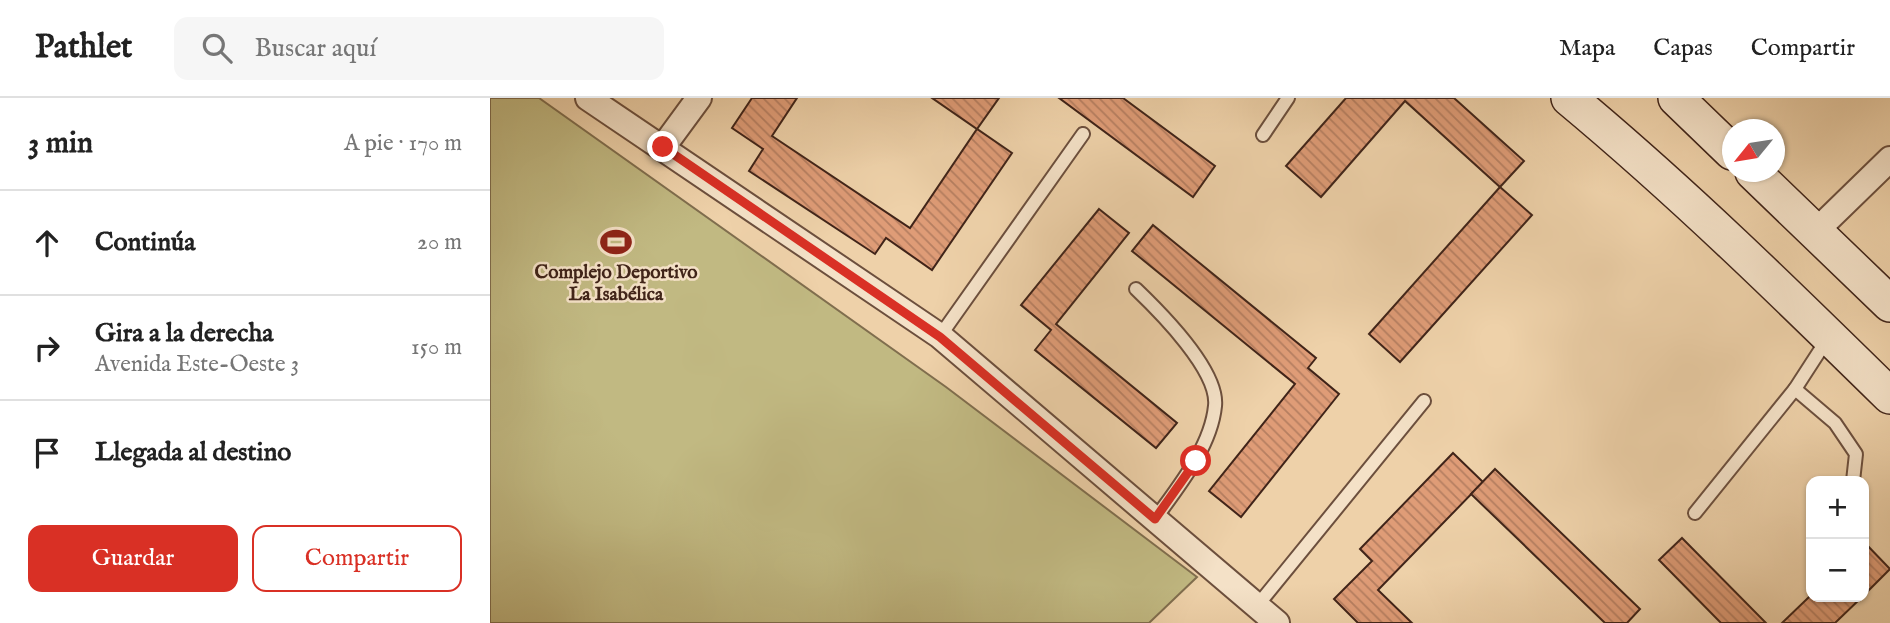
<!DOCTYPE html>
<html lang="es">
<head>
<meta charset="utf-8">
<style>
	body { margin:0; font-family:"IM FELL English",serif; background:#f6f6f6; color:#222 }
	.controls { position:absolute; right:21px; bottom:21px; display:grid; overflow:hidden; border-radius:14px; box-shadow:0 2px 5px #0004 }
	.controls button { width:63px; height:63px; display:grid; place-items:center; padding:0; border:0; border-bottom:2px solid #e0e0e0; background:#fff; color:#222; font:35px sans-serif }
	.compass { position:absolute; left:1232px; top:21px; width:63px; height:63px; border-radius:50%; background:#fff; box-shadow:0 2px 5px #0004; rotate:240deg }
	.stop { position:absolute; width:21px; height:21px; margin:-16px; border:5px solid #d93025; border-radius:50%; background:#fff }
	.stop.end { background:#d93025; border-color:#fff; box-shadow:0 2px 7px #0008 }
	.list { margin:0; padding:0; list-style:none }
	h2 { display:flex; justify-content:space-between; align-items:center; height:91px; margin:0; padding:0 28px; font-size:30px }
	h2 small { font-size:23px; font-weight:400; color:#767676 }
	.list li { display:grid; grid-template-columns:46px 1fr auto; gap:21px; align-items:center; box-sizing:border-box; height:105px; padding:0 28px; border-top:2px solid #e0e0e0 }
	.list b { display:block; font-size:26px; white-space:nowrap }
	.list p { margin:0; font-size:23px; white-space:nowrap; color:#767676 }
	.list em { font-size:23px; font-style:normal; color:#767676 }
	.actions { display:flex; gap:14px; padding:21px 28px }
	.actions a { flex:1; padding:16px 0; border:2px solid #d93025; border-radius:14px; text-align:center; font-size:24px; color:#d93025 }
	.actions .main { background:#d93025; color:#fff }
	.icon { flex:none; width:38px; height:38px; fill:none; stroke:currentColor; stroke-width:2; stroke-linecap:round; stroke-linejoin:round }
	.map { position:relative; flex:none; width:1400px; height:525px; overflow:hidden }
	header { display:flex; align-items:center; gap:42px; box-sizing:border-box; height:98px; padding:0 35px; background:#fff; border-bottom:2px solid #e0e0e0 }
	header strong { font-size:33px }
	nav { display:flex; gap:38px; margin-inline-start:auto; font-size:24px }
	.search { width:490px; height:63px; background:#f6f6f6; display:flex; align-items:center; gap:18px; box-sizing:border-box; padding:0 24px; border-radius:14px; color:#767676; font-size:26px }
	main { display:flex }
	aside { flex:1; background:#fff }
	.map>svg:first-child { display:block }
	.garden { fill:#c1b982; stroke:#806e4e; stroke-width:2 }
	.building { fill:url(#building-back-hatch); stroke:#402419; stroke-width:2 }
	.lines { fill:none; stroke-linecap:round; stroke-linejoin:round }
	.lane-casing { stroke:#6c4f3d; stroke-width:16 }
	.street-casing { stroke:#6c4f3d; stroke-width:28 }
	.secondary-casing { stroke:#402419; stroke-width:38 }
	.lane { stroke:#f4e1c7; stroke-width:12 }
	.street { stroke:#f4e1c7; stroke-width:24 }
	.secondary { stroke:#f4e1c7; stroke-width:35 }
	.route { stroke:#d93025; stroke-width:9 }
	.labels { text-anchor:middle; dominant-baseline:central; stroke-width:5; stroke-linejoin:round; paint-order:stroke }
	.poi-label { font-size:19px; font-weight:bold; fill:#402419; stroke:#f4e1c7 }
</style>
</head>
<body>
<header>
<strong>Pathlet</strong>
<div class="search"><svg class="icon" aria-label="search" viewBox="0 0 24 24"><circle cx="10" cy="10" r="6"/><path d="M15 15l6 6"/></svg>Buscar aquí</div>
<nav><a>Mapa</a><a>Capas</a><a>Compartir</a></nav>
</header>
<main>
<aside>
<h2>3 min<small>A pie · 170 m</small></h2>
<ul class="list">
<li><svg class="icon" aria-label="ahead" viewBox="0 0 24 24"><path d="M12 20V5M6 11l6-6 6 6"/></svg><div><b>Continúa</b></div><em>20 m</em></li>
<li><svg class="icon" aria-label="right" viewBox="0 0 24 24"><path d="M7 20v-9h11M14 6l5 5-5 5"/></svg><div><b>Gira a la derecha</b><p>Avenida Este-Oeste 3</p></div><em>150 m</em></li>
<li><svg class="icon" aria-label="arrive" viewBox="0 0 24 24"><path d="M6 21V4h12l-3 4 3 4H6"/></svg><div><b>Llegada al destino</b></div></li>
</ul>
<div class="actions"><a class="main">Guardar</a><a>Compartir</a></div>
</aside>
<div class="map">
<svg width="1400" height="525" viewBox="0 0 1400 525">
	<defs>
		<pattern id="building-back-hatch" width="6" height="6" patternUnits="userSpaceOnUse" patternTransform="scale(1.75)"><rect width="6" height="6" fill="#df9c77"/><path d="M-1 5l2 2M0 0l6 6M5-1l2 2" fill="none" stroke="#b67f61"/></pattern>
	</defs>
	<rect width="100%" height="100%" fill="#eed1a9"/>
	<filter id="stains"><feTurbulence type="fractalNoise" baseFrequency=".00286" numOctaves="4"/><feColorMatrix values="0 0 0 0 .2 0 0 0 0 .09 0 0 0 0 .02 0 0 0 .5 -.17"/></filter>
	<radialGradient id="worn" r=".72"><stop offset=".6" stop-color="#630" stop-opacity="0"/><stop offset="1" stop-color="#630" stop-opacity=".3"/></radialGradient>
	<polygon class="garden" points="0,0 49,0 456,289 707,479 659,525 0,525"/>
	<g class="building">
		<polygon points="262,0 307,0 282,38 420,130 487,31 522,55 442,172 396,140 385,156 259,73 273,51 242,30"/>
		<polygon points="442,0 509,0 487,31"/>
		<polygon points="569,0 633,0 725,68 703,99"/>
		<polygon points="856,0 964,0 1034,63 1010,89 915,3 831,99 796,68"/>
		<polygon points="1010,89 1042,117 910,264 879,236"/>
		<polygon points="609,111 639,135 566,226 687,325 666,350 545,252 561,232 531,207"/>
		<polygon points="663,127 826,260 818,270 849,296 751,419 719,393 805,286 642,153"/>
		<polygon points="963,355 993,384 888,492 922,525 868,525 844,501 882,463 870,451"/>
		<polygon points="1005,371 1150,511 1137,525 1115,525 981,396"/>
		<polygon points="1192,440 1276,525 1231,525 1169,462"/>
		<polygon points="1374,444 1400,471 1374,497"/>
		<polygon points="1319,499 1372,499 1345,525 1292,525"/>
	</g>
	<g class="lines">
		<defs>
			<g id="lane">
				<polyline points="773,37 798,0"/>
				<path d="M646,191c24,23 83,82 79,117 -4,41 -37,81 -60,113"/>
				<polyline points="450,238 593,36"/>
				<polyline points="1305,291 1345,325 1366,356 1363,383"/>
				<polyline points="1205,415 1305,291 1338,240"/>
				<polyline points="767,508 934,303"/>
			</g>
			<g id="street">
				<polyline points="98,0 450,238 787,525"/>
				<polyline points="173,49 209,0"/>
				<polyline points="1325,134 1400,61"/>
			</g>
			<g id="secondary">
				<path d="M1079,0c113,94 217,196 321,298"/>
				<polyline points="1186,0 1242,54"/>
				<polyline points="1263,74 1400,206"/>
			</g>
		</defs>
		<use href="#lane" class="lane-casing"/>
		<use href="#street" class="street-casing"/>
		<use href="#secondary" class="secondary-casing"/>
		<use href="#lane" class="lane"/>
		<use href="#street" class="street"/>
		<use href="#secondary" class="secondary"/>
	</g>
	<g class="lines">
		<polyline class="route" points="173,49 450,239 665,421 706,363"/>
	</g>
	<defs>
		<symbol id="stadium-bare" viewBox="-9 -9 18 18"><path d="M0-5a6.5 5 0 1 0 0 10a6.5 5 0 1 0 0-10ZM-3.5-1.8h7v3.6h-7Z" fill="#8f2418" stroke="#f4e1c7" stroke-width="2.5" paint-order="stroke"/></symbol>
	</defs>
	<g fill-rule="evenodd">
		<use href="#stadium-bare" x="104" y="122" width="44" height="44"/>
	</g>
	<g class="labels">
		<g class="poi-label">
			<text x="126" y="175">Complejo Deportivo<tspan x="126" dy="22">La Isabélica</tspan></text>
		</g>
	</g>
	<rect width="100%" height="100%" filter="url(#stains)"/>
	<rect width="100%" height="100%" fill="url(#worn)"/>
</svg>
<div class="controls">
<button>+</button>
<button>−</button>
</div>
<svg class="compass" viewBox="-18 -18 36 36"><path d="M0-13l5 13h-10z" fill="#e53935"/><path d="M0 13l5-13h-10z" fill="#767676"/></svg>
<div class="stop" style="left:706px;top:363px"></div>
<div class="stop end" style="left:173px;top:49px"></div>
</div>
</main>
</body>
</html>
